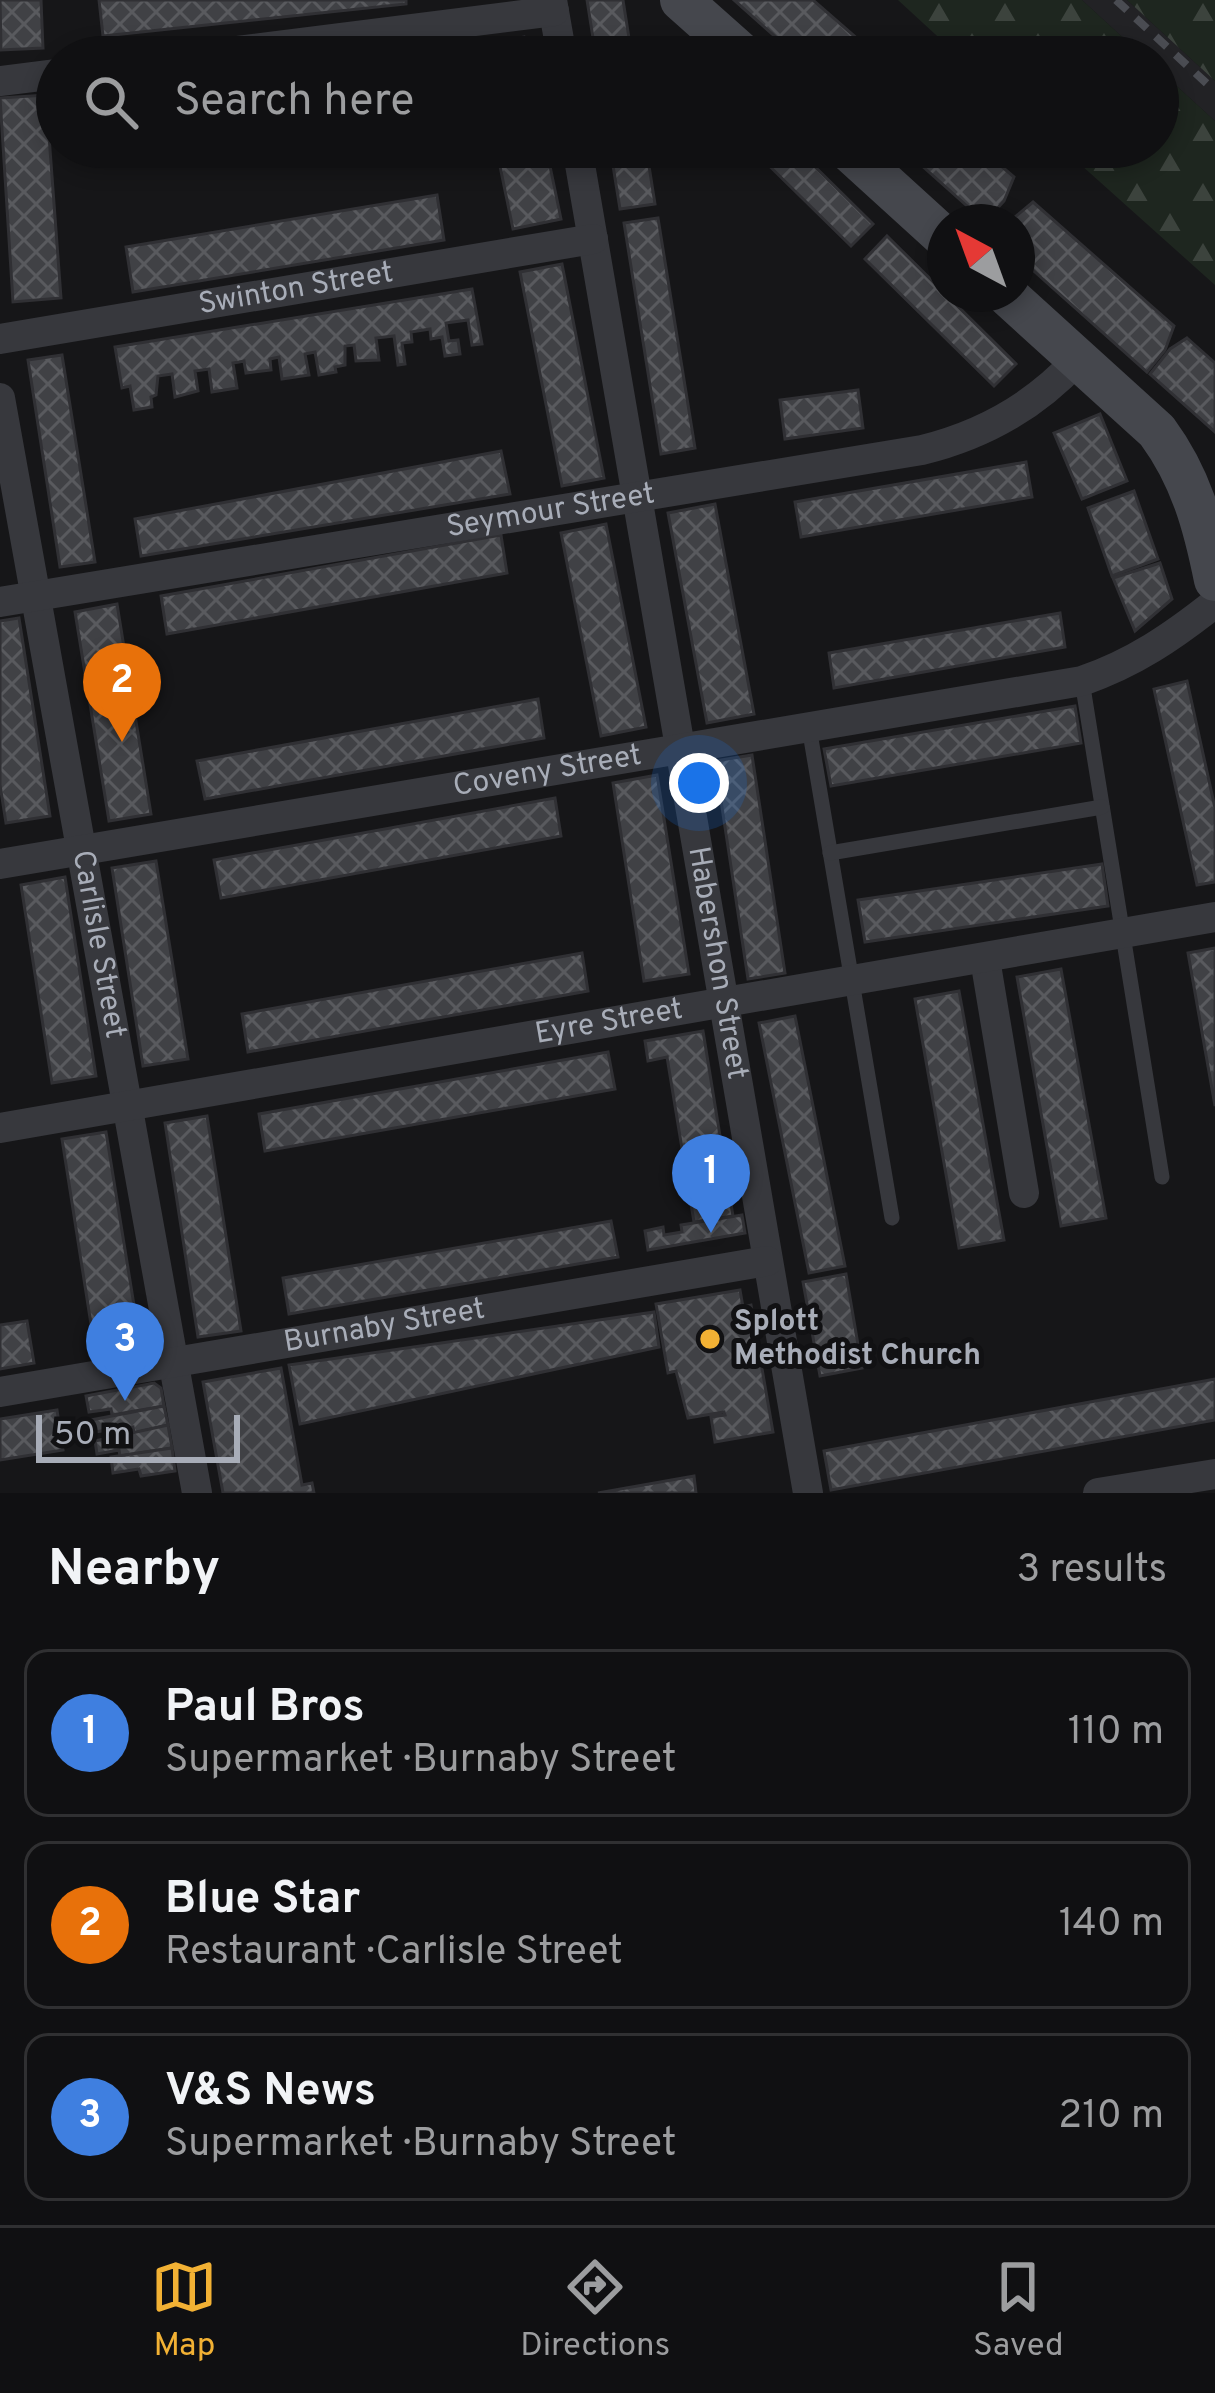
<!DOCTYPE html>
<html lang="en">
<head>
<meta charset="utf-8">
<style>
	body { margin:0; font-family:Overpass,sans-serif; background:#1e1e20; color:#f1f3f6 }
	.compass { position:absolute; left:927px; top:204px; width:108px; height:108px; border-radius:50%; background:#101012; box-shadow:0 6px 18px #0003; rotate:319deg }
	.scale { position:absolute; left:36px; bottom:30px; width:204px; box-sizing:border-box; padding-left:12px; border:6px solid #a8adb8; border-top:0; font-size:33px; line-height:42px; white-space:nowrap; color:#a8adb8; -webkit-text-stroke:9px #111113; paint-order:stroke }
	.you { position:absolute; left:699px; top:783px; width:42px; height:42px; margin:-30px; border:9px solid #fff; border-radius:50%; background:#1a73e8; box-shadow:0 0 0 18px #1a73e833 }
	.badge { display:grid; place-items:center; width:78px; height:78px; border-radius:50%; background:#f2b134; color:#fff; font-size:39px; font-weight:700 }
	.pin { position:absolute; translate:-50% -99px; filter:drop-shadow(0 3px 6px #0008) }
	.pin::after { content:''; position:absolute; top:63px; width:42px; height:36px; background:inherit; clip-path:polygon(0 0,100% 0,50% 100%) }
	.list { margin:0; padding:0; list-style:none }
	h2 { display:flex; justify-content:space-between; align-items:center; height:156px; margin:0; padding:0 48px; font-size:51px }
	h2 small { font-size:39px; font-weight:400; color:#9c9d9f }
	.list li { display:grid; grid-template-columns:78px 1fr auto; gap:36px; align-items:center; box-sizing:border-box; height:168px; margin:0 24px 24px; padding:0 24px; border:3px solid #303032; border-radius:24px }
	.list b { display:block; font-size:45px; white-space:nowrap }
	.list p { margin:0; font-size:39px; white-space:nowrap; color:#9c9d9f }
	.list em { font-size:39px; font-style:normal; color:#9c9d9f }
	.icon { flex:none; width:66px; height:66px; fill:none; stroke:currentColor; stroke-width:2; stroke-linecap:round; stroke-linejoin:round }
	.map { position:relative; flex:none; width:1215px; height:1493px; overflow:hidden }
	.search { position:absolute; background:#101012; box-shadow:0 6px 18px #0003; left:36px; right:36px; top:36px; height:132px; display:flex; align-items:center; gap:30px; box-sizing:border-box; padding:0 42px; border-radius:66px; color:#9c9d9f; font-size:45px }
	.sheet { height:732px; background:#101012 }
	nav { display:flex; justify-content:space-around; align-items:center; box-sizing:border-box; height:168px; border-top:3px solid #303032; background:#101012; font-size:33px; color:#9c9d9f }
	nav a { display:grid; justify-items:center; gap:6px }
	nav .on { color:#f2b134 }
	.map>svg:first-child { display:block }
	.built { fill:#222225 }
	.forest { fill:url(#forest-firs) }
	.building { fill:url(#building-cross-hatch); stroke:#303034; stroke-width:3 }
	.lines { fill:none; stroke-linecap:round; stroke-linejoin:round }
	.lane { stroke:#37383d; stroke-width:15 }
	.street { stroke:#37383d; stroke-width:30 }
	.secondary { stroke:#45474d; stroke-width:42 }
	.rail { stroke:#4a4c52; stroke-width:8; stroke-dasharray:15 12; stroke-linecap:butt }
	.poi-dot { fill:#f2b134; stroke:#111113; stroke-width:4.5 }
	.labels { text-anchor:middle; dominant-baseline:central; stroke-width:10; stroke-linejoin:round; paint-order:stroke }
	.street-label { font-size:30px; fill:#a8adb8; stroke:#111113 }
	.poi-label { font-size:30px; font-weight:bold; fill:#a8adb8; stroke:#111113; text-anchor:start }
</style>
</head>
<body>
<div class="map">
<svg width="1215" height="1493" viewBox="0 0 1215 1493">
	<defs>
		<pattern id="forest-firs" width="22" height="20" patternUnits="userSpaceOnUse" patternTransform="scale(3)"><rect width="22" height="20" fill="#1e261f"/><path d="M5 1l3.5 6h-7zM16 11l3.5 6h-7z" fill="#3c433d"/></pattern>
		<pattern id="building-cross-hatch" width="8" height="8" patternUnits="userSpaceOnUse" patternTransform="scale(3)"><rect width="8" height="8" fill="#404145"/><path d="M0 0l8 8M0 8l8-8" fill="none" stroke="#595a5e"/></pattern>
	</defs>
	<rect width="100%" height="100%" fill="#161618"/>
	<polygon class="built" points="1082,0 1127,0 1215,81 1215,121 1158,69 1158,57 1144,57"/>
	<g class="forest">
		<polygon points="898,0 1082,0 1144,57 960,57"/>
		<polygon points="1127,0 1215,0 1215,81"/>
		<polygon points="1158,69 1215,121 1215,285 1061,147 1158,147"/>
	</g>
	<g class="building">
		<polygon points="0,0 41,0 43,48 1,50"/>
		<polygon points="99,0 406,0 406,4 103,36"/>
		<polygon points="587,0 623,0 632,57 596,57"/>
		<polygon points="734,0 813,0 860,41 854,57 798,57"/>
		<polygon points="524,37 528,57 478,57 476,47"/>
		<polygon points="46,95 61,298 13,302 0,98"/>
		<polygon points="496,147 546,147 561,219 513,229"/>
		<polygon points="610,147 646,147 655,204 620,209"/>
		<polygon points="750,147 795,147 873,224 851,246"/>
		<polygon points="901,147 979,147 1014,177 1004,201 985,222"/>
		<polygon points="437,195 444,240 133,292 126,247"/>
		<polygon points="1033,202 1174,326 1165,350 1147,372 1017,256 1017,222 1009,222"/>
		<polygon points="658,218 695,448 661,454 624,223"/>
		<polygon points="887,236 1016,364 994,386 865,259"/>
		<polygon points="562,264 604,478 562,486 520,272"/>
		<polygon points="472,289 482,344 472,345 468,320 446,323 449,341 458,340 460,354 445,356 442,337 431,339 430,329 411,332 412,342 402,343 405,364 398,365 394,336 376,338 379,360 356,361 354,345 345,346 345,365 335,367 336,372 319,375 315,352 305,354 309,375 282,379 279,357 270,359 271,370 246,373 244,361 239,362 233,363 237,388 212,392 209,369 195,371 198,391 175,397 172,374 158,376 156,395 151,397 152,407 134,410 130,386 122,388 115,347"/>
		<polygon points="1187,338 1215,363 1215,432 1150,374 1170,349"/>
		<polygon points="62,355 95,562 60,567 28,360"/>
		<polygon points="858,390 863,428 785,439 780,400"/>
		<polygon points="1100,414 1127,481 1082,499 1054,433"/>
		<polygon points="501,451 510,494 141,556 135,519"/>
		<polygon points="1026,462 1032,497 801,537 795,502"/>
		<polygon points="1134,491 1158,559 1112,576 1088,508"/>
		<polygon points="715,504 754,714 707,723 668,513"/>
		<polygon points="606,524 646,727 601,736 561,533"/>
		<polygon points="501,535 507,573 167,634 161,596"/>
		<polygon points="1160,563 1172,599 1135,631 1113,578"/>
		<polygon points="117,604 151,814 109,821 75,612"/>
		<polygon points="1060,613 1065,647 834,688 829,653"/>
		<polygon points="19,618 50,816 6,823 0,785 0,621"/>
		<polygon points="1187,681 1215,808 1215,882 1197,885 1154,689"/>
		<polygon points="538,699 544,738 205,799 197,761"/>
		<polygon points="1075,706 1081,743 831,786 824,749"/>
		<polygon points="752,755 785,973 748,979 715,761"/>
		<polygon points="657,775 689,974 644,981 613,783"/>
		<polygon points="555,798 561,836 221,898 214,860"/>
		<polygon points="156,861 188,1059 143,1066 112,868"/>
		<polygon points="1102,864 1108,906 865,942 858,900"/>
		<polygon points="65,877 96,1076 52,1083 21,885"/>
		<polygon points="1215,948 1215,1106 1188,953"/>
		<polygon points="582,953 588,991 248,1052 242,1014"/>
		<polygon points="1061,969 1106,1218 1061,1226 1017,977"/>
		<polygon points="959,991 1004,1240 959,1248 915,999"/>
		<polygon points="795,1016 845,1266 809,1273 759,1023"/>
		<polygon points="703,1031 733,1216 694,1222 667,1057 648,1061 645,1041"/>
		<polygon points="608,1052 615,1089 265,1151 259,1114"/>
		<polygon points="207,1116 241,1331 198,1337 165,1123"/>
		<polygon points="106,1132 138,1330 93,1337 62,1139"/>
		<polygon points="742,1215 745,1233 648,1250 645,1231 663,1227 664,1235 682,1232 681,1225"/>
		<polygon points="611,1221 618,1257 289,1314 283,1278"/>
		<polygon points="846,1274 862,1368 820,1376 803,1282"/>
		<polygon points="740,1290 743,1307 751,1305 773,1432 715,1442 711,1417 725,1415 724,1412 688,1418 676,1371 668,1373 656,1304"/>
		<polygon points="654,1312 659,1347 300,1424 289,1365"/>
		<polygon points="27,1321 34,1363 0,1369 0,1325"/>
		<polygon points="281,1368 302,1485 312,1483 314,1493 223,1493 203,1382"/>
		<polygon points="1215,1379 1215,1420 831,1490 824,1451"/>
		<polygon points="154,1383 161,1388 164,1406 112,1415 111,1409 89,1412 86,1396"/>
		<polygon points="164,1406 168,1425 134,1433 133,1427 94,1432 91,1420"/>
		<polygon points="57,1410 63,1450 0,1460 0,1419"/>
		<polygon points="168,1425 172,1448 120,1456 119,1450 97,1454 95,1441"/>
		<polygon points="172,1448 175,1471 141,1476 139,1469 113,1473 111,1457"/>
		<polygon points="694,1476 696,1493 598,1493"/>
	</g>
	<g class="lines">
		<g class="lane">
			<polyline points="1082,681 1162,1177"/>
			<polyline points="809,727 892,1218"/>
			<polyline points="830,853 1102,807"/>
		</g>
		<g class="street">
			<polyline points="552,0 562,57"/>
			<polyline points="189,57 554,11"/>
			<polyline points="0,81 57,74"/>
			<path id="s1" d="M577,147l231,1346"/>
			<path id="s2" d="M0,339l593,-100"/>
			<path id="s3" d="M0,398l197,1095"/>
			<path id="s4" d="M0,602l922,-152c61,-15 112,-43 155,-90"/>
			<path id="s5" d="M0,864l1082,-183c52,-18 90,-44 133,-78"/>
			<polyline points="985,959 1024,1193"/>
			<path id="s6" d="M0,1128l1215,-211"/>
			<path id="s7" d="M0,1392l767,-131"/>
			<polyline points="1098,1493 1215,1474"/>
		</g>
		<g class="secondary">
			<polyline points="681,0 745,57"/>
			<polyline points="845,147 945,238"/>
			<path d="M1006,294l151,137c34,46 47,94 58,149"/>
		</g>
		<polyline class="rail" points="1116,0 1215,91"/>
	</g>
	<circle class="poi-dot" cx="710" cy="1339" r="12"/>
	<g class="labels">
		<g class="street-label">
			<text stroke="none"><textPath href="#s2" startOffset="300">Swinton Street</textPath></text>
			<text stroke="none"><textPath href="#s4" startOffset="558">Seymour Street</textPath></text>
			<text stroke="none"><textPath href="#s5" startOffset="555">Coveny Street</textPath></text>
			<text stroke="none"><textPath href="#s3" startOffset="555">Carlisle Street</textPath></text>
			<text stroke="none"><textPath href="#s1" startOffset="828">Habershon Street</textPath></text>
			<text stroke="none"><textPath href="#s6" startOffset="618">Eyre Street</textPath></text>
			<text stroke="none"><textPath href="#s7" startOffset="390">Burnaby Street</textPath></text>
		</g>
		<g class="poi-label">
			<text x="734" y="1322">Splott<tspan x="734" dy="34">Methodist Church</tspan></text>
		</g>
	</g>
</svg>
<svg class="compass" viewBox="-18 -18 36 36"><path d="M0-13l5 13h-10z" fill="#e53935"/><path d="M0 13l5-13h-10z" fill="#9c9d9f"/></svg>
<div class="scale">50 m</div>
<div class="you"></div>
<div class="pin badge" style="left:711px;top:1233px;background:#3f7fe0">1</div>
<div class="pin badge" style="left:122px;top:742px;background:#e8710a">2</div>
<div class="pin badge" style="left:125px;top:1401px;background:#3f7fe0">3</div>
<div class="search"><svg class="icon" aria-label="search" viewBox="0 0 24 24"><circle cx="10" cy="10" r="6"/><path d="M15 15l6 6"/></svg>Search here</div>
</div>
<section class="sheet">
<h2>Nearby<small>3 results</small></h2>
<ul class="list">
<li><span class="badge" style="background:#3f7fe0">1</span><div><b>Paul Bros</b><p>Supermarket · Burnaby Street</p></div><em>110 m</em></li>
<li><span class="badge" style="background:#e8710a">2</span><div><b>Blue Star</b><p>Restaurant · Carlisle Street</p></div><em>140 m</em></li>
<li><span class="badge" style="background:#3f7fe0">3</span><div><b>V&amp;S News</b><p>Supermarket · Burnaby Street</p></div><em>210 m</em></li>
</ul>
</section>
<nav>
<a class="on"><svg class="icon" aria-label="map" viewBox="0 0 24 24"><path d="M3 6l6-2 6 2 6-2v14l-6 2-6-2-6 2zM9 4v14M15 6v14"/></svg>Map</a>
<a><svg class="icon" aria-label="directions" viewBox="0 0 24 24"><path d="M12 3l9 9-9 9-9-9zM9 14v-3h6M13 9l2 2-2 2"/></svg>Directions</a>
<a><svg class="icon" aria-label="saved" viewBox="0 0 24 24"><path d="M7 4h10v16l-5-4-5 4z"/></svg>Saved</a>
</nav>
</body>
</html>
